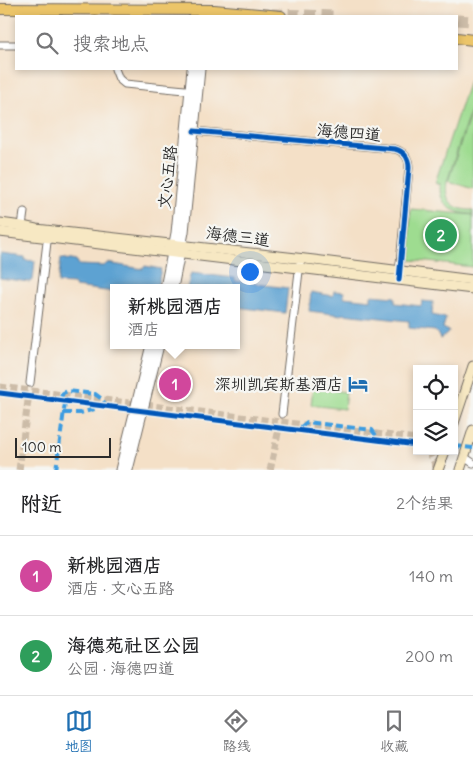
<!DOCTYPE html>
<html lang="zh">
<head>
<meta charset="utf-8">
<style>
	body { margin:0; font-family:Delius,"LXGW WenKai TC",sans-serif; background:#f6f6f6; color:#202124 }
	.controls { position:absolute; right:15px; bottom:15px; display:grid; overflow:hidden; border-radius:0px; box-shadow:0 2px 8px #0003 }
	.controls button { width:45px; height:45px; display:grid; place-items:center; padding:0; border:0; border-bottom:1px solid #e0e0e0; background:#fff; color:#202124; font:25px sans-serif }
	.scale { position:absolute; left:15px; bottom:12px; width:96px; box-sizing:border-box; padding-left:5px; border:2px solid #2b2b2b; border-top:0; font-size:14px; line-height:18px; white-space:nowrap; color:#2b2b2b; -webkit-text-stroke:4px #f6f6f2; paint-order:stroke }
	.you { position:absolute; left:249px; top:271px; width:18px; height:18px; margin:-12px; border:4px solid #fff; border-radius:50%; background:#1a73e8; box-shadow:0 0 0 8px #1a73e833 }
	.badge { display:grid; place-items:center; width:32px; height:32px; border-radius:50%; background:#1f6fb2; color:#fff; font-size:16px; font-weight:700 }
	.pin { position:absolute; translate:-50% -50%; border:2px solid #fff; box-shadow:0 1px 5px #0006 }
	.popup { position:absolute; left:110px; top:284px; width:130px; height:65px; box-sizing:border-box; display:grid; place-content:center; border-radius:0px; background:#fff; filter:drop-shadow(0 1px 4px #0005); font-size:16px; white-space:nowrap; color:#757577 }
	.popup b { font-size:19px; color:#202124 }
	.popup::after { content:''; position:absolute; left:50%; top:100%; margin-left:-10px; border:10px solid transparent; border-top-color:#fff }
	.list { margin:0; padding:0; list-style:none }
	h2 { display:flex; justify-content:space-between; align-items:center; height:65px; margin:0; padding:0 20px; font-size:21px }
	h2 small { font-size:16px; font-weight:400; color:#757577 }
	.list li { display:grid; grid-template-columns:32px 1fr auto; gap:15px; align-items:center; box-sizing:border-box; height:80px; padding:0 20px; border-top:1px solid #e0e0e0 }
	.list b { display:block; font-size:19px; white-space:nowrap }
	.list p { margin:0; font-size:16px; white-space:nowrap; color:#757577 }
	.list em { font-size:16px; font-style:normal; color:#757577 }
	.icon { flex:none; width:28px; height:28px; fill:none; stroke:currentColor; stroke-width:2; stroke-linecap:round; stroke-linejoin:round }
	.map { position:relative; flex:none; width:473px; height:470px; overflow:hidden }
	.search { position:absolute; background:#fff; box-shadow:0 2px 8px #0003; left:15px; right:15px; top:15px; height:55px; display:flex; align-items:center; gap:12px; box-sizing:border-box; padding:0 18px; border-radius:0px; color:#757577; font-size:19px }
	.sheet { height:225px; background:#fff }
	nav { display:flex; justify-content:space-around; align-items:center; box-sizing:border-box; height:70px; border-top:1px solid #e0e0e0; background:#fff; font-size:14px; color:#757577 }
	nav a { display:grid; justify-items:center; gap:2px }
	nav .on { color:#1f6fb2 }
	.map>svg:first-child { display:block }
	.green { fill:#9edc90; stroke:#64845e }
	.water { fill:#5da2d2; stroke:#44667e }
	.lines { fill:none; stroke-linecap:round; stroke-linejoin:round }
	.minor-tunnel { stroke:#ccbca8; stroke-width:7; stroke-dasharray:7 3.5; stroke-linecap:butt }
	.trunk-tunnel { stroke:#ccbca8; stroke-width:11; stroke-dasharray:11 5.5; stroke-linecap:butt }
	.minor-casing { stroke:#716a62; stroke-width:9 }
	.tertiary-casing { stroke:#716a62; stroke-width:11 }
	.secondary-casing { stroke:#716a62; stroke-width:11 }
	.primary-casing { stroke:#716a62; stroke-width:12 }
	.minor { stroke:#fff; stroke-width:7 }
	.tertiary { stroke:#fff; stroke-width:9 }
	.secondary { stroke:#f7e8c3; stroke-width:9 }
	.primary { stroke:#ecc569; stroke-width:10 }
	.quiet { stroke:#3d9ce1; stroke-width:4; stroke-dasharray:8 4; stroke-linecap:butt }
	.cycleway-casing { stroke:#f6f6f2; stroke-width:8 }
	.cycleway { stroke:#0057b8; stroke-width:5 }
	.labels { text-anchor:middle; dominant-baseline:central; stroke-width:4.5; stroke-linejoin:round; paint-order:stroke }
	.street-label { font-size:16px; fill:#2b2b2b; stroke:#f6f6f2 }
	.poi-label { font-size:16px; fill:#2b2b2b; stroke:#f6f6f2; text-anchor:end }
</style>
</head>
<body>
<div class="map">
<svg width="473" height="470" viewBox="0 0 473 470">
	<rect width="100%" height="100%" fill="#f6f6f2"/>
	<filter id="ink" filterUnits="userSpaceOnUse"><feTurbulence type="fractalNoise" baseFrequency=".02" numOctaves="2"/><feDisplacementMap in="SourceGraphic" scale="10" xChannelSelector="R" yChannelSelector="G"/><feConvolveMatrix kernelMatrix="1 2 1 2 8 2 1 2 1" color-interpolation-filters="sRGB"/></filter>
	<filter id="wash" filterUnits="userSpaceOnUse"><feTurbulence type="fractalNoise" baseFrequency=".0096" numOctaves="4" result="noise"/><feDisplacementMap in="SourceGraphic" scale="20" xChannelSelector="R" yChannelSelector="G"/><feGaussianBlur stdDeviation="1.12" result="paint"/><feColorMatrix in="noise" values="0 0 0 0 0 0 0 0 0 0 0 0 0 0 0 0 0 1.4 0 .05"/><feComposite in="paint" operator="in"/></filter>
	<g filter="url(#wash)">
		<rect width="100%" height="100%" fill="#f4e0c7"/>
		<g class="green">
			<path d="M470,78l3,1v26l-2,3 -24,74c-4,19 8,29 26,28v4c-20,0 -35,-9 -33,-31l-1,2 -4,-2z"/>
			<polygon points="471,112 473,112 473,189 448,181"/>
			<polygon points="411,209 473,215 473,267 411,260 407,254"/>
			<polygon points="313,388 346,392 344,409 311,405"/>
		</g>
		<g class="water">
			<polygon points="0,254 25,257 25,260 35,261 33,280 29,282 0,278"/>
			<polygon points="61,258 77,261 79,265 104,266 107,263 143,269 145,266 161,269 157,288 114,288 114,292 75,287 73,284 58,283"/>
			<polygon points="191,273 235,278 235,281 288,288 285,313 236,307 236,288 187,288"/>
			<polygon points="334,291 344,292 344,297 371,300 371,295 395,297 395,303 421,306 422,301 433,302 432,315 446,318 443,328 449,331 447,334 440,339 437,333 435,331 409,328 409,321 343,314 342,315 309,311 311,292 333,296"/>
		</g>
	</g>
	<g filter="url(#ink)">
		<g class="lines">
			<g class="minor-tunnel">
				<polyline points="0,387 417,439"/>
				<polyline points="0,393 417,445"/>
				<polyline points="429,451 435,464 436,470"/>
				<polyline points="19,470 29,393"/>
				<polyline points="270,470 280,424"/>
			</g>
			<g class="trunk-tunnel">
				<polyline points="272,14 336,16"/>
				<polyline points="457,20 473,21"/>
			</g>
			<defs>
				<g id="minor">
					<polyline points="0,45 16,45"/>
					<polyline points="115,69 119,79 125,84 195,91"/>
					<path d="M194,131l201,18c10,3 14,9 14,19l-10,106"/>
					<polyline points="22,226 24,212"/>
					<polyline points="30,383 48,234"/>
					<polyline points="282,414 300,263"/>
					<polyline points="464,457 473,463"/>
				</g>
				<g id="tertiary">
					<polyline points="165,288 176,233 192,69"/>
					<polyline points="173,288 184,232 200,69"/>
					<polyline points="120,470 151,345"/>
					<polyline points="128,470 159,345"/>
				</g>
				<g id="secondary">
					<polyline points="0,223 22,226 36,229 314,260 473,280"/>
					<polyline points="0,232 473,289"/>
					<polyline points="454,423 473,366"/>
					<polyline points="438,470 445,451"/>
					<polyline points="460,470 473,430"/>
				</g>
				<g id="primary">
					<polyline points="0,9 214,10 281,16"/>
					<polyline points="457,38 473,40"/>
				</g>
			</defs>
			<use href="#minor" class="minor-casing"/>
			<use href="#tertiary" class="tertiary-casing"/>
			<use href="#secondary" class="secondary-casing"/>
			<use href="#primary" class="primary-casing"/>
			<use href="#minor" class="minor"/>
			<use href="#tertiary" class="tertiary"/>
			<use href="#secondary" class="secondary"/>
			<use href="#primary" class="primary"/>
			<g class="quiet">
				<polyline points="61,397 63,393 68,391 95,394 102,399 106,406"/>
				<polyline points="63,413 80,413 95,409"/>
				<polyline points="301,427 307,422 372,430 377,437"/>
				<polyline points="454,446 473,448"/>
				<polyline points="56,470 65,403"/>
			</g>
			<defs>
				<g id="cycleway">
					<path d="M194,131l201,18c10,3 14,9 14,19l-10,112"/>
					<polyline points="0,393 417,445"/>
				</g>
			</defs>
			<use href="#cycleway" class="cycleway-casing"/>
			<use href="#cycleway" class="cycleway"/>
		</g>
	</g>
	<defs>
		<symbol id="hotel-bare" viewBox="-9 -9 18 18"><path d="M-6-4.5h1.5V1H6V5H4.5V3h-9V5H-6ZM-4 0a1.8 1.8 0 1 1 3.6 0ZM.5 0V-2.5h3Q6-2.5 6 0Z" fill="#1f6fb2" stroke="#f6f6f2" stroke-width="2.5" paint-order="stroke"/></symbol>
	</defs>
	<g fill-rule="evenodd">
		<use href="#hotel-bare" x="344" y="370" width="28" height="28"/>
	</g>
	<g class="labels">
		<g class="street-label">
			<text transform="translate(349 132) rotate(5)">海德四道</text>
			<text transform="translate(167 177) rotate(-84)">文心五路</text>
			<text transform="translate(238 236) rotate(7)">海德三道</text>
		</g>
		<g class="poi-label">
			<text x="343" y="384">深圳凯宾斯基酒店</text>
		</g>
	</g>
</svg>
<div class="controls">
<button><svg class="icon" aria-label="locate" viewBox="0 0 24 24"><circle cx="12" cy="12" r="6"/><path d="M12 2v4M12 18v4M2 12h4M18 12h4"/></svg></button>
<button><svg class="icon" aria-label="layers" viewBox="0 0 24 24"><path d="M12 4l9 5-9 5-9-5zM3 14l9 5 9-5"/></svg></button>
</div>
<div class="scale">100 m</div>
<div class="you"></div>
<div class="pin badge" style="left:175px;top:384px;background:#d1479c">1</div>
<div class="popup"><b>新桃园酒店</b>酒店</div>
<div class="pin badge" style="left:441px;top:235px;background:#2e9e5b">2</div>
<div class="search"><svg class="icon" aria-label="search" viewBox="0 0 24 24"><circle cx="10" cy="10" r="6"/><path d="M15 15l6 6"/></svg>搜索地点</div>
</div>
<section class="sheet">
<h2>附近<small>2个结果</small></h2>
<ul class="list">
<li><span class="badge" style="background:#d1479c">1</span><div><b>新桃园酒店</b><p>酒店 · 文心五路</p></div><em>140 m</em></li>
<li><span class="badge" style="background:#2e9e5b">2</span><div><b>海德苑社区公园</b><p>公园 · 海德四道</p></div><em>200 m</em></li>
</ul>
</section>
<nav>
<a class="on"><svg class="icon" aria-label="map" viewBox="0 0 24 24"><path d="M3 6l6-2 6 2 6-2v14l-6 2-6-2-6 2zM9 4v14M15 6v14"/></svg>地图</a>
<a><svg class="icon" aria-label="directions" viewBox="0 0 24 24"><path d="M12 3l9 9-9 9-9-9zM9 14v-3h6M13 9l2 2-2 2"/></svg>路线</a>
<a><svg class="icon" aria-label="saved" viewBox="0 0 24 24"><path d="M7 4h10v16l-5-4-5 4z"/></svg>收藏</a>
</nav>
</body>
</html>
